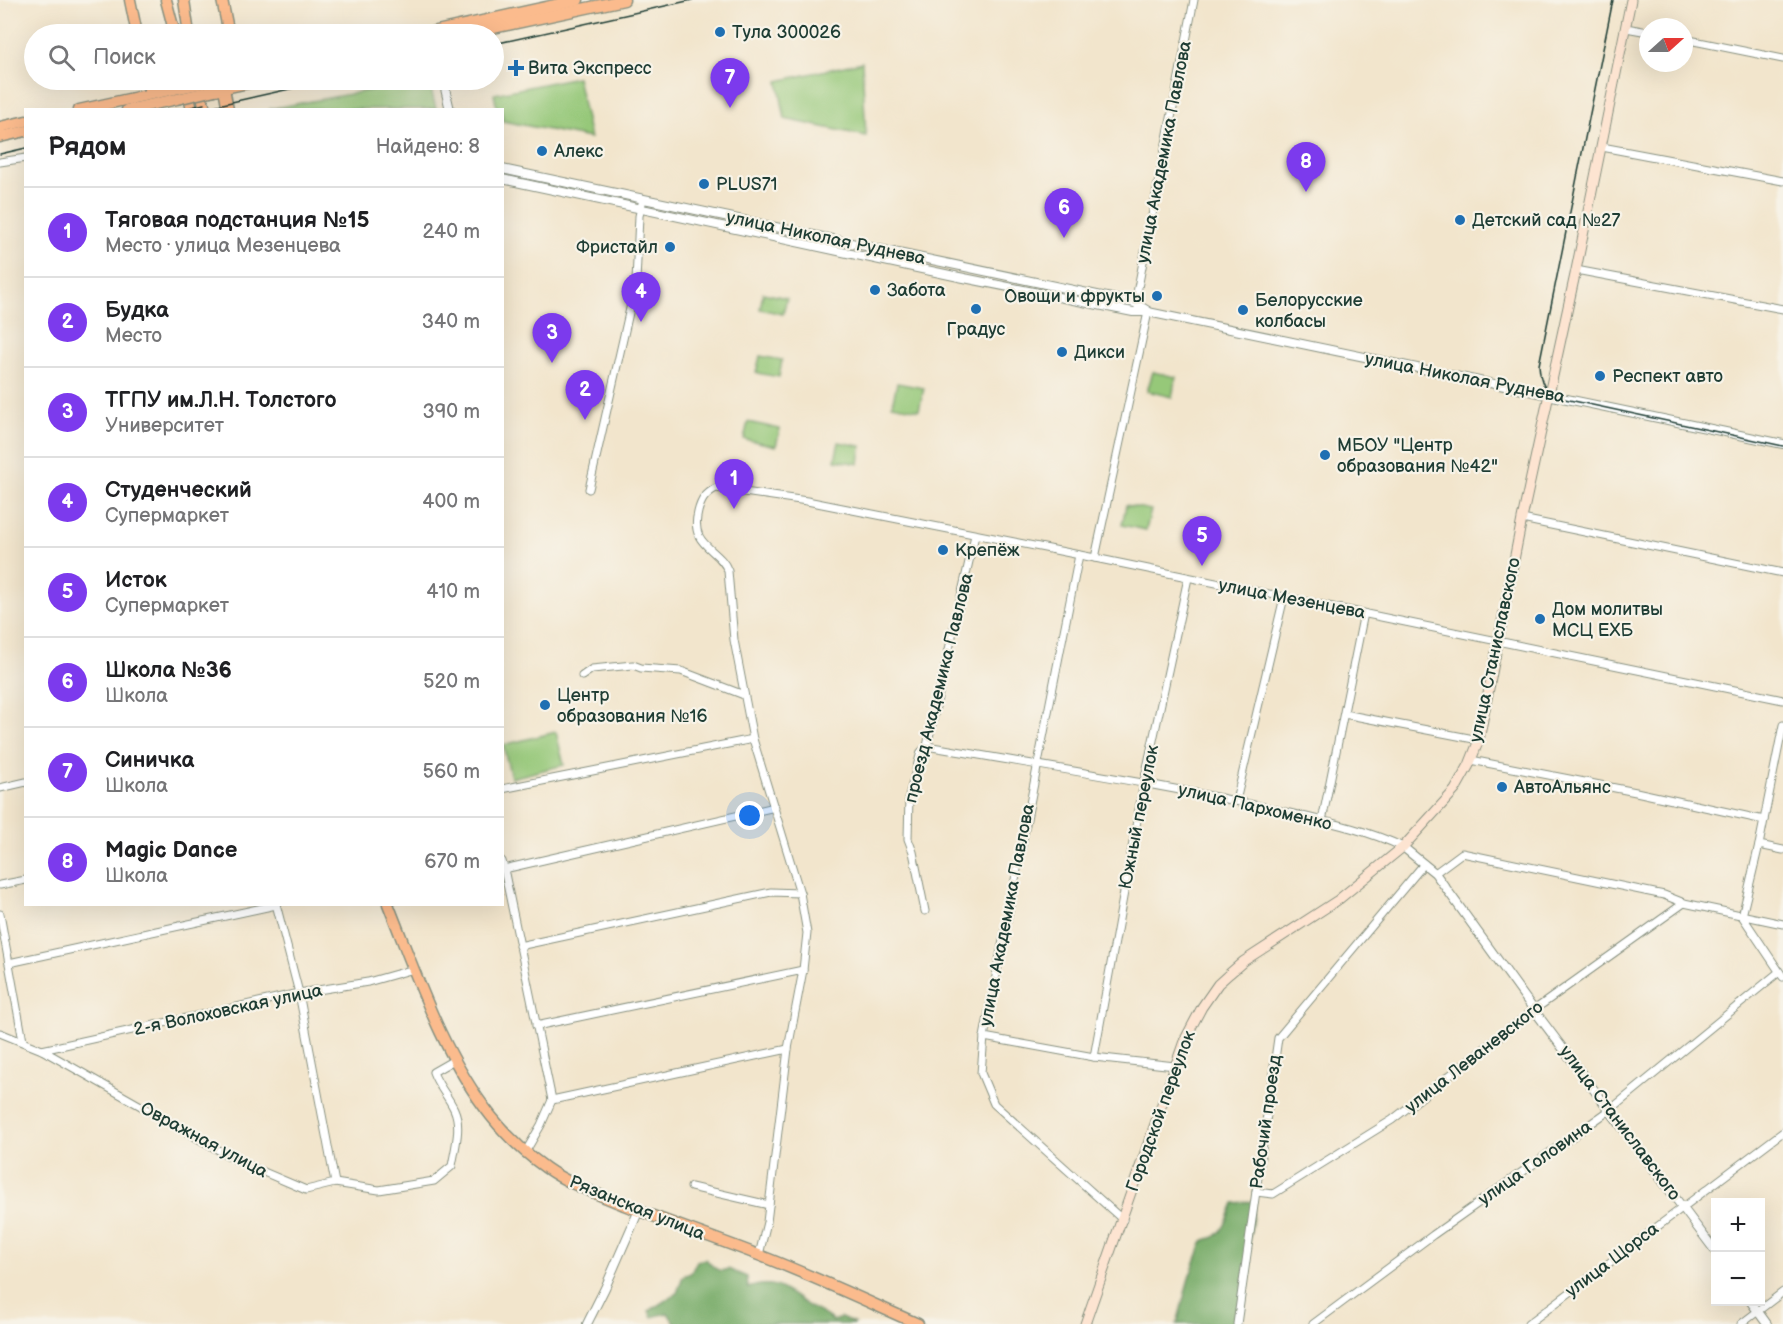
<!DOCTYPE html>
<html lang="ru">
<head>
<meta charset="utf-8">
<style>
	body { margin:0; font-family:"Balsamiq Sans",sans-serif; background:#f6f6f6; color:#202124 }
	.controls { position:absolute; right:18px; bottom:18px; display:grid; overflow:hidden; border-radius:0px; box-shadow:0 6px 24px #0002 }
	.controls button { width:54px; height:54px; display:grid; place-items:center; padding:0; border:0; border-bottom:2px solid #e0e0e0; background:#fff; color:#202124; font:30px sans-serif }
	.compass { position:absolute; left:1639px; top:18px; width:54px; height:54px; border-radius:50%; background:#fff; box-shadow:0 6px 24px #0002; rotate:69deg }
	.you { position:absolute; left:750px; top:816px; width:21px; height:21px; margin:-15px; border:4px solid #fff; border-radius:50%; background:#1a73e8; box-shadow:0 0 0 9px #1a73e833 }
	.badge { display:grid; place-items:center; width:39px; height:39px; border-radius:50%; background:#7c3aed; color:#fff; font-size:20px; font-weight:700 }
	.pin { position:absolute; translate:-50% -50px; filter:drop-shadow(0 2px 3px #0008) }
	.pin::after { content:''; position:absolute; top:32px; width:21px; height:18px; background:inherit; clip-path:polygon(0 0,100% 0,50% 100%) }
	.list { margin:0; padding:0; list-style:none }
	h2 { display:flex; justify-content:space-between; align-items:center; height:78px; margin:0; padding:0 24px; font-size:26px }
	h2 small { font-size:20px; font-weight:400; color:#757577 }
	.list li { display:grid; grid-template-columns:39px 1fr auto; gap:18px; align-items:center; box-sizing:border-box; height:90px; padding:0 24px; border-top:2px solid #e0e0e0 }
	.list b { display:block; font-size:22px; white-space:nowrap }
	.list p { margin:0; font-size:20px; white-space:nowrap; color:#757577 }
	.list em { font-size:20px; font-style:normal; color:#757577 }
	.icon { flex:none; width:33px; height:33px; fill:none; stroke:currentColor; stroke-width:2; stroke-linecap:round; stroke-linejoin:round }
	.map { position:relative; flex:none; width:1783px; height:1324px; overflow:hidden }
	.search { position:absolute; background:#fff; box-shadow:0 6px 24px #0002; left:24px; top:24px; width:480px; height:66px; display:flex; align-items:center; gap:15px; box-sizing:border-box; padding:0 21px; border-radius:33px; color:#757577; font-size:22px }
	.panel { position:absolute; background:#fff; box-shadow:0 6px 24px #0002; left:24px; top:108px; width:480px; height:798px; border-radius:0px }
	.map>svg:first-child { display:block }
	.green { fill:#96c879; stroke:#5a8256; stroke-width:1.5 }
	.forest { fill:#78ac69; stroke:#4c744e; stroke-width:1.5 }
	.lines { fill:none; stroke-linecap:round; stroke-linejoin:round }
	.minor-casing { stroke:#889180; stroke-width:9 }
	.tertiary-casing { stroke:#889180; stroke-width:10 }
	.secondary-casing { stroke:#889180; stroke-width:11 }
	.primary-casing { stroke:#889180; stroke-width:13 }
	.minor { stroke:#fff; stroke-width:7 }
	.tertiary { stroke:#fff; stroke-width:8 }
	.secondary { stroke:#fde4d1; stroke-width:9 }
	.primary { stroke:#fbbb8d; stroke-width:10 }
	.tram { stroke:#1f3d34; stroke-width:1.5 }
	.primary-bridge-casing { stroke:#889180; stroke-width:13; stroke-linecap:butt }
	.primary-bridge { stroke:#fbbb8d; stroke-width:10 }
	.poi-dot { fill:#1f6fb2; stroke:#f7f3e8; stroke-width:2 }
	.labels { text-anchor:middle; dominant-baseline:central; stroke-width:4.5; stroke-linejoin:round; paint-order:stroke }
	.poi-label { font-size:18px; fill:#1f3d34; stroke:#f7f3e8; text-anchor:start }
	.street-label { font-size:18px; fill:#1f3d34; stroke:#f7f3e8 }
</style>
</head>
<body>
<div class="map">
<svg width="1783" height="1324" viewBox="0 0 1783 1324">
	<rect width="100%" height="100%" fill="#f7f3e8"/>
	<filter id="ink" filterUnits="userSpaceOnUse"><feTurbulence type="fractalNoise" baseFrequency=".0167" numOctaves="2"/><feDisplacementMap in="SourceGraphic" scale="12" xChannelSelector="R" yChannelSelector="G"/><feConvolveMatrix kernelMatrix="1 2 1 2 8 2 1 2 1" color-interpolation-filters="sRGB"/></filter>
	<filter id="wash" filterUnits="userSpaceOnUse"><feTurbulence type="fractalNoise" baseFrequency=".008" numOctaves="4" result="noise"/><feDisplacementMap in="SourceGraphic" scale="24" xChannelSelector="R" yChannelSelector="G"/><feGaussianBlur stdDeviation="1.35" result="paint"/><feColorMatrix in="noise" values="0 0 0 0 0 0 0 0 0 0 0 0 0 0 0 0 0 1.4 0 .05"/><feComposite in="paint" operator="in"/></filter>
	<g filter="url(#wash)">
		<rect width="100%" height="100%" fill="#f2e5cc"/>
		<g class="green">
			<polygon points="862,62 866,136 785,119 778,81"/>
			<polygon points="577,77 590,138 503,121 502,110 497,109 494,94"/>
			<polygon points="425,80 429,81 436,109 269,109"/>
			<polygon points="763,293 787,298 783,314 760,309"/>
			<polygon points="760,356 782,360 779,377 756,373"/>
			<polygon points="1153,372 1176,377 1172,397 1147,391"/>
			<polygon points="897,383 924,388 919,410 892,405"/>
			<polygon points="748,422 780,429 776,446 744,439"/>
			<polygon points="839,442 861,446 859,464 835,460"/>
			<polygon points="1126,505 1151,510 1146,530 1122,525"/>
			<polygon points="556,732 564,765 511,778 503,745"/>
		</g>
		<g class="forest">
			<path d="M1255,1201l-17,123h-61l12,-46 14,-37c3,-2 6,-2 9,-3 13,-5 17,-24 22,-35z"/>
			<path d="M706,1259c6,7 12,15 22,10l19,8 1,11c26,-9 35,1 56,15 9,7 20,10 29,18l8,-3 14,6h-180l-7,-11 -16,4 -3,-6 28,-18 6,-17 8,-3 6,-12z"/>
		</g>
	</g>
	<g filter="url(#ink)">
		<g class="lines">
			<defs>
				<g id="minor">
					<polyline points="1626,28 1648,32"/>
					<polyline points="1684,39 1783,59"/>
					<polyline points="1602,147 1783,181"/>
					<polyline points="0,162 26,158"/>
					<polyline points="1576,270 1783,309"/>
					<polyline points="1135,303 1194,0"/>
					<polyline points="589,489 636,282 639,216 643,199"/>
					<polyline points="1522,519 1783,573"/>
					<polyline points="1079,555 984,1037 981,1073 994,1104 1123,1220"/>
					<polyline points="1095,558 1148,312"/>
					<polyline points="582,676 592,669 633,665 641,668 681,671 744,695"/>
					<polyline points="1344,714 1479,740"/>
					<polyline points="1783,725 1759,845 1742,916 1783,977"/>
					<path d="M927,746c114,20 228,37 341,62 45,11 93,19 135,39"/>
					<polyline points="1471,760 1636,792 1764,820"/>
					<polyline points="0,788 26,782"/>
					<polyline points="502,789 753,739"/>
					<polyline points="1236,801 1284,597"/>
					<polyline points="1322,821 1364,613"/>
					<polyline points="1759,845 1783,850"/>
					<polyline points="502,861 504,869 775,807"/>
					<polyline points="502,869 504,869 552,1100 541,1125 526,1151"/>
					<polyline points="1435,873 1462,853 1664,895 1684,903 1783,924"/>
					<polyline points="0,885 26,880"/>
					<polyline points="276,904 299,993 335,1183"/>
					<polyline points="925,911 913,852 908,839 909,796 921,752 927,746 975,535"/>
					<polyline points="0,914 23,1041"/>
					<polyline points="519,946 771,892 800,893"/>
					<polyline points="9,963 276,905"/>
					<polyline points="536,1026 803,970"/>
					<path d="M0,1033l42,17 196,111 68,29 29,-7 44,7 55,-9 18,-15c3,-18 10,-40 2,-57 -6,-13 -16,-23 -21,-37l21,-12"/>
					<polyline points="984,1037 1094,1057 1175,1066"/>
					<polyline points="42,1050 299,993 368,982 414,969"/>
					<polyline points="1094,1057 1144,782 1188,578"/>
					<polyline points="552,1100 788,1049"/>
					<polyline points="691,1187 769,1205"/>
					<polyline points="1256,1192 1273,1194 1392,1120 1534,1010 1684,903"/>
					<path d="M759,1255l8,-33 21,-173 15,-79 4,-37 -7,-40 -47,-154 -19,-99 -6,-69c-8,-23 -39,-24 -30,-59 3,-12 7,-18 18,-24l91,13 288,57 688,142"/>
					<polyline points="1237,1324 1278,1038 1424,864"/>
					<polyline points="1313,1324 1433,1235 1610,1110 1779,972"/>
					<polyline points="1528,1324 1783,1132"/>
					<polyline points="1741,1324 1783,1292"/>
				</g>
				<g id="tertiary">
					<polyline points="443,80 450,110"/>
					<polyline points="502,169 1135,303 1148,311"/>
					<polyline points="502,179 959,277 1133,312 1148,312 1783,444"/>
					<polyline points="1403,847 1435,873 1534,1010 1716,1252"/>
					<polyline points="1751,1302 1767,1324"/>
					<polyline points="587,1324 605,1288 639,1210"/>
				</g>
				<polyline id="secondary" points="1085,1324 1184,1041 1202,1007 1218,984 1229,974 1244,961 1338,900 1403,847 1455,790 1469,765 1479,740 1522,519 1576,270 1631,0"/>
				<g id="primary">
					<polyline points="130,0 137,34"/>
					<polyline points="166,0 175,34"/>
					<polyline points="184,0 189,34"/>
					<polyline points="222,0 229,34"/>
					<polyline points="423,34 578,0"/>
					<polyline points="465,34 624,0"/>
					<polyline points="147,80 150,94"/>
					<polyline points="185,80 192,110"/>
					<polyline points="200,86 205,110"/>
					<polyline points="224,88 228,110"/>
					<polyline points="215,90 262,80"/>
					<polyline points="79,110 174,89"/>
					<polyline points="127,110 177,99"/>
					<polyline points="0,127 26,121"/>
					<polyline points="0,137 26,131"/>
					<path d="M388,904c29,72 54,150 103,212 15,19 35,38 55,52 24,17 52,26 78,37 44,17 88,32 132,49 55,21 108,46 162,70"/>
				</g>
			</defs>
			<use href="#minor" class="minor-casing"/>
			<use href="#tertiary" class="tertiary-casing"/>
			<use href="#secondary" class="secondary-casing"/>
			<use href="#primary" class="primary-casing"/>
			<use href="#minor" class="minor"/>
			<use href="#tertiary" class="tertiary"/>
			<use href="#secondary" class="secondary"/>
			<use href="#primary" class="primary"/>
			<g class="tram">
				<path d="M1613,0l-74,365c1,15 5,29 21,33l223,48"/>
				<polyline points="494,44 692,0"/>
				<polyline points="180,110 204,104"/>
				<polyline points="196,110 330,80"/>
				<polyline points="0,154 26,148"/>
			</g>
			<defs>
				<g id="primary-bridge">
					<polyline points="174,89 212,81"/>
					<polyline points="177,99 215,90"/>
				</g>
			</defs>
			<use href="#primary-bridge" class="primary-bridge-casing"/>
			<use href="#primary-bridge" class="primary-bridge"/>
		</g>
	</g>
	<g class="poi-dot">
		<circle cx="720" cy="32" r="6"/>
		<path d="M513 59h6v6h6v6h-6v6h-6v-6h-6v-6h6z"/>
		<circle cx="542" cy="151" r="6"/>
		<circle cx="704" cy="184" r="6"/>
		<circle cx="1460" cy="220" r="6"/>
		<circle cx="670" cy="247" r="6"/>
		<circle cx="875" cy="290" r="6"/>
		<circle cx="1157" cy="296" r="6"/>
		<circle cx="976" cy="309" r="6"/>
		<circle cx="1243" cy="310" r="6"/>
		<circle cx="1062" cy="352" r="6"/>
		<circle cx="1600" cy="376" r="6"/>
		<circle cx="1325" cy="455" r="6"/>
		<circle cx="943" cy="550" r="6"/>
		<circle cx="1540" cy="619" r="6"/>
		<circle cx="545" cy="705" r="6"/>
		<circle cx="1502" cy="787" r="6"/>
	</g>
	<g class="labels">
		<g class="poi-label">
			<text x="732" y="32">Тула 300026</text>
			<text x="528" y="68">Вита Экспресс</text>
			<text x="554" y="151">Алекс</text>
			<text x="716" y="184">PLUS71</text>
			<text x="1472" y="220">Детский сад №27</text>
			<text x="658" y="247" text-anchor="end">Фристайл</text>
			<text x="887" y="290">Забота</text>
			<text x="1145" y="296" text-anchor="end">Овощи и фрукты</text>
			<text x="1255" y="300">Белорусские<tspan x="1255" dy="21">колбасы</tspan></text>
			<text x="976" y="329" text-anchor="middle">Градус</text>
			<text x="1074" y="352">Дикси</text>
			<text x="1612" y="376">Респект авто</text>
			<text x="1337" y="445">МБОУ "Центр<tspan x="1337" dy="21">образования №42"</tspan></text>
			<text x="955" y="550">Крепёж</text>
			<text x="1552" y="609">Дом молитвы<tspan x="1552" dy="21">МСЦ ЕХБ</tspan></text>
			<text x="557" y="695">Центр<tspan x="557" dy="21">образования №16</tspan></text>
			<text x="1514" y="787">АвтоАльянс</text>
		</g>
		<g class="street-label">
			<text transform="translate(1164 152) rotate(-79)">улица Академика Павлова</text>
			<text transform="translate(826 238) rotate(12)">улица Николая Руднева</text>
			<text transform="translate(1465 378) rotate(11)">улица Николая Руднева</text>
			<text transform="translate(1292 599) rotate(11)">улица Мезенцева</text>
			<text transform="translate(1495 650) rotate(-78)">улица Станиславского</text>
			<text transform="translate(939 688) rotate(-76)">проезд Академика Павлова</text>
			<text transform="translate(1255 807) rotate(13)">улица Пархоменко</text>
			<text transform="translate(1139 817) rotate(-79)">Южный переулок</text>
			<text transform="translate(1007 915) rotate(-79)">улица Академика Павлова</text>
			<text transform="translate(228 1010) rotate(-12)">2-я Волоховская улица</text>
			<text transform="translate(1474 1057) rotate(-38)">улица Леваневского</text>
			<text transform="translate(1161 1111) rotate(-70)">Городской переулок</text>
			<text transform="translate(1266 1122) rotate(-82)">Рабочий проезд</text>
			<text transform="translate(1620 1123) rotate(53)">улица Станиславского</text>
			<text transform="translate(204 1140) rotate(28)">Овражная улица</text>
			<text transform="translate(1535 1163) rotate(-35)">улица Головина</text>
			<text transform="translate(637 1208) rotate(22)">Рязанская улица</text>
			<text transform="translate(1612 1260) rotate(-37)">улица Щорса</text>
		</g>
	</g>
</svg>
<div class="controls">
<button>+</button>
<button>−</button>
</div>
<svg class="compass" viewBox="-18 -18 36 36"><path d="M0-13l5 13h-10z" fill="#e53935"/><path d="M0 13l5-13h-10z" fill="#757577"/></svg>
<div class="you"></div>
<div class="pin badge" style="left:734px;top:509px">1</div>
<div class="pin badge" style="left:585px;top:420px">2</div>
<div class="pin badge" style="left:552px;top:363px">3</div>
<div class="pin badge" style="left:641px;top:322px">4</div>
<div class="pin badge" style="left:1202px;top:566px">5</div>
<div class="pin badge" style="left:1064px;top:238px">6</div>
<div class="pin badge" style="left:730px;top:108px">7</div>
<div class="pin badge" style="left:1306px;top:192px">8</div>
<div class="search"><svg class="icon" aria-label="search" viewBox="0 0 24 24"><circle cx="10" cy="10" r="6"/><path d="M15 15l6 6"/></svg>Поиск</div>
<section class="panel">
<h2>Рядом<small>Найдено: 8</small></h2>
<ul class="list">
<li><span class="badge">1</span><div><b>Тяговая подстанция №15</b><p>Место · улица Мезенцева</p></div><em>240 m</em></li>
<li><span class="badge">2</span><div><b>Будка</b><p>Место</p></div><em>340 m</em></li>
<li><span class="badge">3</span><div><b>ТГПУ им.Л.Н. Толстого</b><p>Университет</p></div><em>390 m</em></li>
<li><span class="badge">4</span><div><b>Студенческий</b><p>Супермаркет</p></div><em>400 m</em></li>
<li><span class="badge">5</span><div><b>Исток</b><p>Супермаркет</p></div><em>410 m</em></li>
<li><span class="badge">6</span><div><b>Школа №36</b><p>Школа</p></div><em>520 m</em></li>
<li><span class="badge">7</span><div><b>Синичка</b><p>Школа</p></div><em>560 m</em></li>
<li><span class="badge">8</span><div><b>Magic Dance</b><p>Школа</p></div><em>670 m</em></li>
</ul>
</section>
</div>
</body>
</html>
